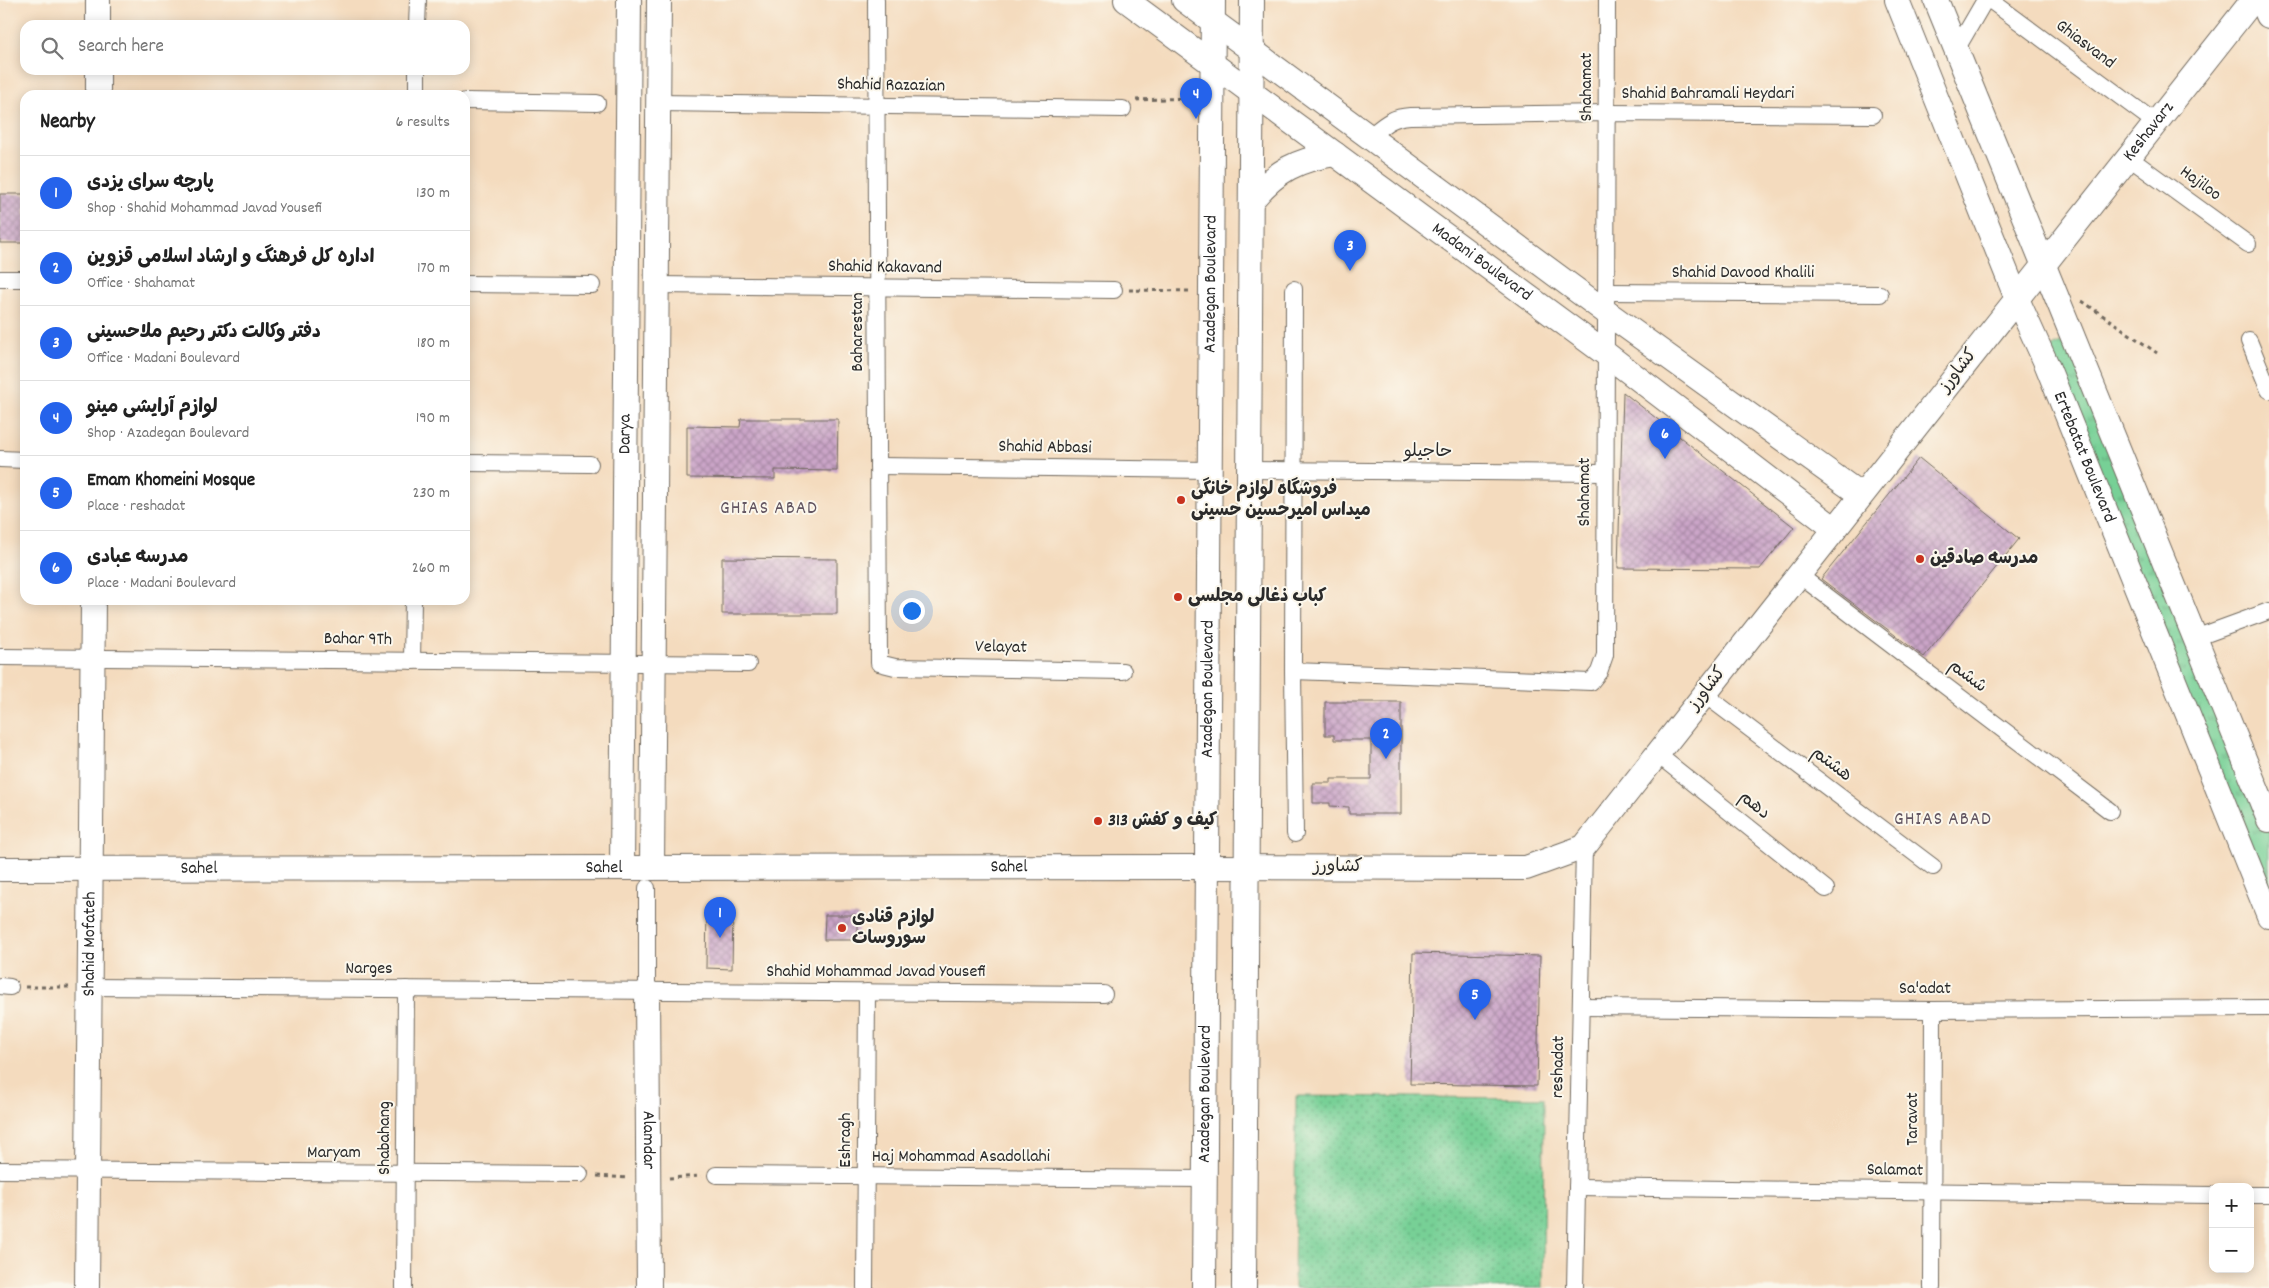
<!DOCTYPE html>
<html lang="en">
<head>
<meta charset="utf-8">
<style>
	body { margin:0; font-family:Dekko,"Playpen Sans Arabic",sans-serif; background:#f2f2f2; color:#222 }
	.controls { position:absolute; right:15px; bottom:15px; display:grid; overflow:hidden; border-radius:10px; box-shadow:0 2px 12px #0003 }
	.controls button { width:45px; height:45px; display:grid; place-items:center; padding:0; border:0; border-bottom:1px solid #e0e0e0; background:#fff; color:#222; font:25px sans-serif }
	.you { position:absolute; left:911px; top:610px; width:18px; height:18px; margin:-12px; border:4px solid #fff; border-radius:50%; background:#1a73e8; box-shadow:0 0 0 8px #1a73e833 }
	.badge { display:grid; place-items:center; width:32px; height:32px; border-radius:50%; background:#2563eb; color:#fff; font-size:16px; font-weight:700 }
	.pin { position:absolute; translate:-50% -41px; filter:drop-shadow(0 1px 2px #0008) }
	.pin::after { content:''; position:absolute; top:26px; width:18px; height:15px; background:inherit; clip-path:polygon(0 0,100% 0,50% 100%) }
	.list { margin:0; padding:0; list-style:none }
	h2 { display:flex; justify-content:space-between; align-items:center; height:65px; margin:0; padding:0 20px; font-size:21px }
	h2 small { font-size:16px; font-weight:400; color:#767676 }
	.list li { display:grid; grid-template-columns:32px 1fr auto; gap:15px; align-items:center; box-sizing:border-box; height:75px; padding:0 20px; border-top:1px solid #e0e0e0 }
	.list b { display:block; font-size:19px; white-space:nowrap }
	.list p { margin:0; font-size:16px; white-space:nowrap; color:#767676 }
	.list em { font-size:16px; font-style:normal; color:#767676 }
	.icon { flex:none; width:28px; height:28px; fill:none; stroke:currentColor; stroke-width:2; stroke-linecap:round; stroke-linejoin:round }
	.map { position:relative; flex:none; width:2269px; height:1288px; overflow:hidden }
	.search { position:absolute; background:#fff; box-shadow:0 2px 12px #0003; left:20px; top:20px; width:450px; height:55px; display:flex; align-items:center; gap:12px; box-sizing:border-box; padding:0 18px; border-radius:15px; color:#767676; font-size:19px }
	.panel { position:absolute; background:#fff; box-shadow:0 2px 12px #0003; left:20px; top:90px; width:450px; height:515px; border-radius:15px }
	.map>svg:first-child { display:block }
	.grass { fill:url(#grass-tufts); stroke:#517e60 }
	.park { fill:url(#park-dots); stroke:#517e60 }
	.building { fill:url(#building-cross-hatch) }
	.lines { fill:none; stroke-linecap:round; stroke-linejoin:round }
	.street-casing { stroke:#71695e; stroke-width:18 }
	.secondary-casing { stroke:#71695e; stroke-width:26 }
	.primary-casing { stroke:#71695e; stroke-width:28 }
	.path { stroke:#71695e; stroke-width:3; stroke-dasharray:4 4; stroke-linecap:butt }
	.street { stroke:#fff; stroke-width:16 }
	.secondary { stroke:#fff; stroke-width:24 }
	.primary { stroke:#fff; stroke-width:26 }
	.poi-dot { fill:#c8321e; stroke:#fbf7ec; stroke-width:2 }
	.labels { text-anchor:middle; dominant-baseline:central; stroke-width:4; stroke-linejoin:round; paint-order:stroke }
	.street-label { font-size:18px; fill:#2b2b2b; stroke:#fbf7ec }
	.poi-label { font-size:18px; font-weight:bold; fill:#2b2b2b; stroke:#fbf7ec; text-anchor:start }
	.neighbourhood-label { font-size:19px; letter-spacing:1px; fill:#635662; stroke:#fbf7ec }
</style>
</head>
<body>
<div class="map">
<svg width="2269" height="1288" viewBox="0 0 2269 1288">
	<defs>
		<pattern id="grass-tufts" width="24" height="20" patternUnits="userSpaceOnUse" patternTransform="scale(1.25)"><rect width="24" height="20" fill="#77d096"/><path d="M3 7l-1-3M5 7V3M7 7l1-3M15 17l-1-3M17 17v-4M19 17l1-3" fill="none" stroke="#62a97b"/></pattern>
		<pattern id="park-dots" width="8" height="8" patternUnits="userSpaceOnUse" patternTransform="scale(1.25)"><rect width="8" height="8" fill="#77d096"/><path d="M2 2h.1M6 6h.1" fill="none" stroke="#62a97b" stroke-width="1.8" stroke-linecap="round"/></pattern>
		<pattern id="building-cross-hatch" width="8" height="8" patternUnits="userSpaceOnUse" patternTransform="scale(1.25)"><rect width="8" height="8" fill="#cba5c8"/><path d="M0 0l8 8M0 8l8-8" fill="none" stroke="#a587a3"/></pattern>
	</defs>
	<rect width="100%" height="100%" fill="#fbf7ec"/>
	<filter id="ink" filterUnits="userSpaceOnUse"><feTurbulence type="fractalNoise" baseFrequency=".02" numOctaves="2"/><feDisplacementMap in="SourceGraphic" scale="10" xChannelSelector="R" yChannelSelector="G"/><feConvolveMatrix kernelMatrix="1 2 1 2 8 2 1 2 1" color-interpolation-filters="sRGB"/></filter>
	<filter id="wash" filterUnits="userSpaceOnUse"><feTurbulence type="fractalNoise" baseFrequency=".0096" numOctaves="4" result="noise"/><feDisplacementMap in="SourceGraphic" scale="20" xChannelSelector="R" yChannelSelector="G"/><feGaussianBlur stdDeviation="1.12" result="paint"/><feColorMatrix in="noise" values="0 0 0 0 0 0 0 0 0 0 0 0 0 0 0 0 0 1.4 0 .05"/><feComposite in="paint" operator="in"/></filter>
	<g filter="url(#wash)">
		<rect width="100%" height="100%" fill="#f4dbbe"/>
		<polygon class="grass" points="2060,343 2068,344 2269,820 2269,916 2051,348"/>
		<polygon class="park" points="1296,1096 1544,1098 1543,1288 1294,1288"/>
		<g id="blocks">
			<g class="building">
				<rect x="0" y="194" width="25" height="49"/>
				<polygon points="1623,392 1794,527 1760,569 1618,568"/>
				<polygon points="741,419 838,419 837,471 775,470 775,479 687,478 687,426 740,427"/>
				<polygon points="1919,458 2019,539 1924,657 1821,579"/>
				<polygon points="722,558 837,559 837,614 722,614"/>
				<polygon points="1325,702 1401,702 1401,814 1349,814 1349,807 1330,806 1330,803 1313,803 1313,783 1331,783 1331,779 1371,779 1371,740 1334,740 1334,735 1325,735"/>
				<polygon points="707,908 733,908 732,969 706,968"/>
				<polygon points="825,915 858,915 858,940 824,940"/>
				<polygon points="1413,953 1540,956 1537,1086 1410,1084"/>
			</g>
		</g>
	</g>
	<g filter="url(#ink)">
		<use href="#blocks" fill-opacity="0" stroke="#71695e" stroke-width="1"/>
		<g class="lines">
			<defs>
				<g id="street">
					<polyline points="876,0 879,663 895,667 1123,671"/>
					<polyline points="1990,0 2156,123"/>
					<polyline points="417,25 418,0"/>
					<polyline points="1956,50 1985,0"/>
					<polyline points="417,95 417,70"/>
					<polyline points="465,101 597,103"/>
					<polyline points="658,103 1123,109"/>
					<path d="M1369,137c15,-12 22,-20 41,-21l197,-3 266,2"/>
					<polyline points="2128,157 2248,244"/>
					<polyline points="0,279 25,279"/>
					<polyline points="465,284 592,285"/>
					<polyline points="657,285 1114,290"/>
					<polyline points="1294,289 1293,671 1295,834"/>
					<polyline points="1606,292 1880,294"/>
					<polyline points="2249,341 2269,390"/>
					<polyline points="0,459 25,460"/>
					<polyline points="465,463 590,464"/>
					<polyline points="878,466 1210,470"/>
					<polyline points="1250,470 1605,473"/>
					<polyline points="1799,575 2110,811"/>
					<polyline points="2195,638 2269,611"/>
					<polyline points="0,657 748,664"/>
					<polyline points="412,661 413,600"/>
					<polyline points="1293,671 1591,682 1599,672 1605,655 1607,0"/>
					<polyline points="1704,694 1933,867"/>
					<polyline points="1657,754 1826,889"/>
					<polyline points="647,888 647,991"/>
					<polyline points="0,986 10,987"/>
					<polyline points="90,987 1104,994"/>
					<polyline points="1581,1007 1933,1010 2269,1008"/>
					<polyline points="0,1170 580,1174"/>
					<polyline points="716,1175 1205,1179"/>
					<polyline points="1577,1187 2213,1195"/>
					<polyline points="2250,1195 2269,1195"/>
					<polyline points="404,1288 406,989"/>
					<polyline points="865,1288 867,992"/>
					<polyline points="1575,1288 1584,847"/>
					<polyline points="1932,1288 1933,1010"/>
				</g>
				<g id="secondary">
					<path id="s1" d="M1126,0l480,354 229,175"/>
					<polyline points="1184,0 1606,312 1861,495"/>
					<path id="s2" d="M1897,0l120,299 29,64 223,553"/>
					<polyline points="1936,0 2269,820"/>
					<polyline points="98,25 98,0"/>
					<polyline points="98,95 98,70"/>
					<path d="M1252,200c25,-30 45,-40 83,-46"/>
					<path id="s3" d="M622,868l7,-868"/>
					<polyline points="652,868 659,0"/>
					<path id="s4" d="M0,869l1207,-2 319,1 58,-21 669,-847"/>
					<path id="s5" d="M647,991l2,297"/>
					<path id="s6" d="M87,1288l6,-688"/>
					<path id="s7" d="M1204,1288l9,-1288"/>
					<polyline points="1244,1288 1252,0"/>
				</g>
				<polyline id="primary" points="2263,0 2269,15"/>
			</defs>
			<use href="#street" class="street-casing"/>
			<use href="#secondary" class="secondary-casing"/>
			<use href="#primary" class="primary-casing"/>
			<g class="path">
				<polyline points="1136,100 1192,98"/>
				<polyline points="1129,290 1191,291"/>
				<polyline points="2082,301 2157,353"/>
				<polyline points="25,987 69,987"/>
				<polyline points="597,1176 628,1178"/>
				<polyline points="669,1178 701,1176"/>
			</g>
			<use href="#street" class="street"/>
			<use href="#secondary" class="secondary"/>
			<use href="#primary" class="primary"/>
		</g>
	</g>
	<g class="poi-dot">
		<circle cx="1181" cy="500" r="5"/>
		<circle cx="1920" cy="559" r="5"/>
		<circle cx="1178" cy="597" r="5"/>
		<circle cx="1098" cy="821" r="5"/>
		<circle cx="842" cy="928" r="5"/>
	</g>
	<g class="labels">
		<g class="street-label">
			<text transform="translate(2085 45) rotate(37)">Ghiasvand</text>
			<text transform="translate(891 86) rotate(1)">Shahid Razazian</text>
			<text transform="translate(1587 87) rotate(-90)">Shahamat</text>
			<text x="1708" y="94">Shahid Bahramali Heydari</text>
			<text stroke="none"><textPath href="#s4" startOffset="2499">Keshavarz</textPath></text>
			<text transform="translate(2200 184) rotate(36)">Hajiloo</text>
			<text stroke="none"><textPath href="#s1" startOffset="442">Madani Boulevard</textPath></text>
			<text transform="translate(885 268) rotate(1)">Shahid Kakavand</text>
			<text x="1743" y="273">Shahid Davood Khalili</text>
			<text stroke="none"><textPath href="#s7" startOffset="1004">Azadegan Boulevard</textPath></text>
			<text transform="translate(858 332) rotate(-90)">Baharestan</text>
			<text transform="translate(1959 371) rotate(-52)">کشاورز</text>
			<text stroke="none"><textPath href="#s3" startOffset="434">Darya</textPath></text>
			<text transform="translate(1045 448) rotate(1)">Shahid Abbasi</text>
			<text x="1428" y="452">حاجیلو</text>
			<text stroke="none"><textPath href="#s2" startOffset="494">Ertebatat Boulevard</textPath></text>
			<text transform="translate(1585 492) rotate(-90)">Shahamat</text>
			<text transform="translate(358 640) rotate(1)">Bahar 9Th</text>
			<text transform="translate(1001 648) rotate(1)">Velayat</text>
			<text transform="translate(1967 677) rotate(37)">ششم</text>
			<text stroke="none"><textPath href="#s7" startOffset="599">Azadegan Boulevard</textPath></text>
			<text transform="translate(1708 689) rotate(-52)">کشاورز</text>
			<text transform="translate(1831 765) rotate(37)">هشتم</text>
			<text transform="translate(1754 806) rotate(39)">دهم</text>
			<text stroke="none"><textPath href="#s4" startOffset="1009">Sahel</textPath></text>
			<text x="1338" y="867">کشاورز</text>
			<text stroke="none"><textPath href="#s4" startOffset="604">Sahel</textPath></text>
			<text stroke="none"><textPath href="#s4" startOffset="199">Sahel</textPath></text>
			<text stroke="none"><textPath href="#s6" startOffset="344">Shahid Mofateh</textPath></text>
			<text x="369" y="969">Narges</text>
			<text x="876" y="972">Shahid Mohammad Javad Yousefi</text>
			<text x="1925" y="989">Sa'adat</text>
			<text transform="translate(1559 1067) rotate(-89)">reshadat</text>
			<text stroke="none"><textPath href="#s7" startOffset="194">Azadegan Boulevard</textPath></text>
			<text transform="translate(1913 1119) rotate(-90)">Taravat</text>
			<text transform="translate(385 1138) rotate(-90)">Shabahang</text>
			<text stroke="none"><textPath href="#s5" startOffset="149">Alamdar</textPath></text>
			<text transform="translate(846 1140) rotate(-90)">Eshragh</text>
			<text x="334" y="1153">Maryam</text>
			<text x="961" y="1157">Haj Mohammad Asadollahi</text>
			<text transform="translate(1895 1171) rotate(1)">Salamat</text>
		</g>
		<g class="poi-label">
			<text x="1191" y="490">فروشگاه لوازم خانگی<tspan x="1191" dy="21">میداس امیرحسین حسینی</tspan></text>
			<text x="1930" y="559">مدرسه صادقین</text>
			<text x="1188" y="597">کباب ذغالی مجلسی</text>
			<text x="1108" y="821">کیف و کفش 313</text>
			<text x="852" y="918">لوازم قنادی<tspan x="852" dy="21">سوروسات</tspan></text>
		</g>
		<g class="neighbourhood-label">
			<text x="769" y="509">GHIAS ABAD</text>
			<text x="1943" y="820">GHIAS ABAD</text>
		</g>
	</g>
</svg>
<div class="controls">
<button>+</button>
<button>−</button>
</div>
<div class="you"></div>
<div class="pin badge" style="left:720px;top:938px">1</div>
<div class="pin badge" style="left:1386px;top:759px">2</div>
<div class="pin badge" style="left:1350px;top:271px">3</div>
<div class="pin badge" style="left:1196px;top:119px">4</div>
<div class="pin badge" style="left:1475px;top:1020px">5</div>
<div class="pin badge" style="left:1665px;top:459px">6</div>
<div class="search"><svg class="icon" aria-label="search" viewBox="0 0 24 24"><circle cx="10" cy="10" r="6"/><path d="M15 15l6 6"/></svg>Search here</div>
<section class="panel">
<h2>Nearby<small>6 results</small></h2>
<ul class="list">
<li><span class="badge">1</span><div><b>پارچه سرای یزدی</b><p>Shop · Shahid Mohammad Javad Yousefi</p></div><em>130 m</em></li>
<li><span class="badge">2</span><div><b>اداره کل فرهنگ و ارشاد اسلامی قزوین</b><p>Office · Shahamat</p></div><em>170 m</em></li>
<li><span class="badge">3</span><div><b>دفتر وکالت دکتر رحیم ملاحسینی</b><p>Office · Madani Boulevard</p></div><em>180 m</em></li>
<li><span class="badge">4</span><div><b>لوازم آرایشی مینو</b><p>Shop · Azadegan Boulevard</p></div><em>190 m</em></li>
<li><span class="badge">5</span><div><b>Emam Khomeini Mosque</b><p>Place · reshadat</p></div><em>230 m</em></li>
<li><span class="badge">6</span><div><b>مدرسه عبادی</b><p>Place · Madani Boulevard</p></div><em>260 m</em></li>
</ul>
</section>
</div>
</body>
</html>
